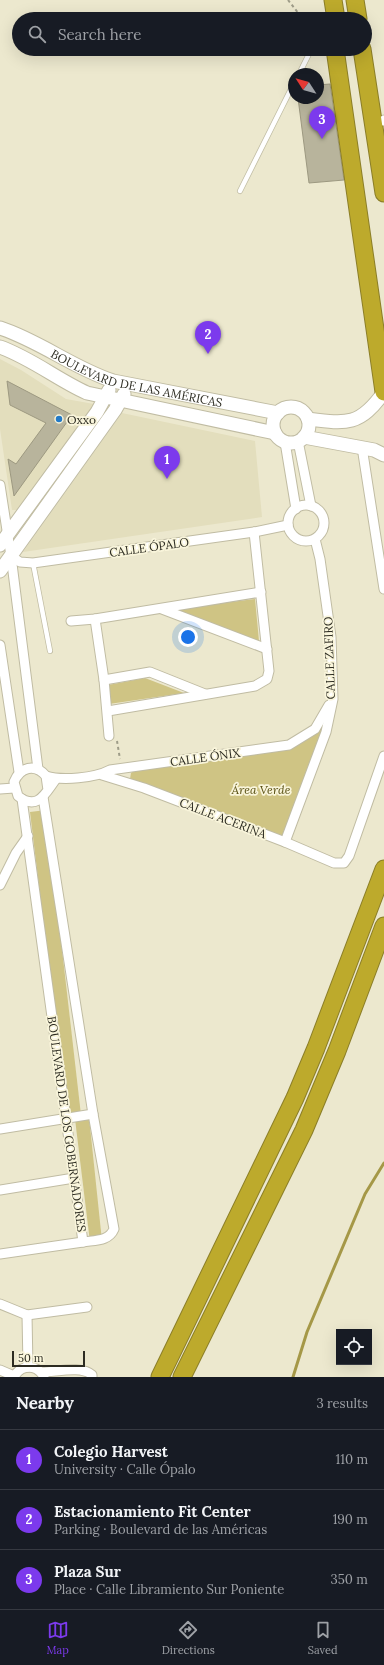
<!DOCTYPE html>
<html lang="en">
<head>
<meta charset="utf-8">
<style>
	body { margin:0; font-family:Lora,serif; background:#242831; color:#f1f3f6 }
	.controls { position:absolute; right:12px; bottom:12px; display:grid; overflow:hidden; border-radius:0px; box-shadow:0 4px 16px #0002 }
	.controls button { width:36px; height:36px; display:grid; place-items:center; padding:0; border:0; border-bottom:1px solid #363941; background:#171b24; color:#f1f3f6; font:20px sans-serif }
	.compass { position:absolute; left:288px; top:68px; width:36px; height:36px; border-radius:50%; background:#171b24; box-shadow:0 4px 16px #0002; rotate:306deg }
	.scale { position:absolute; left:12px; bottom:10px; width:73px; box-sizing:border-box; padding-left:4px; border:2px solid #2d2c22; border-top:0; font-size:11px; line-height:14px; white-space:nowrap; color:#2d2c22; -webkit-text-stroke:3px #f9f5db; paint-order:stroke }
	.you { position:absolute; left:188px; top:637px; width:14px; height:14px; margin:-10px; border:3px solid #fff; border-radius:50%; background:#1a73e8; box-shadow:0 0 0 6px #1a73e833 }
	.badge { display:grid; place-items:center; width:26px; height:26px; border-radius:50%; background:#7c3aed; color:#fff; font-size:13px; font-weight:700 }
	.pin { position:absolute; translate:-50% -33px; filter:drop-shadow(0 1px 2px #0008) }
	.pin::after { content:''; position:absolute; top:21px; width:14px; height:12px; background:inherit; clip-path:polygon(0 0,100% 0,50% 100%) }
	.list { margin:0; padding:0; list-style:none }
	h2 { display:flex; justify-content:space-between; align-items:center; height:52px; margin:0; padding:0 16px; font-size:17px }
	h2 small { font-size:13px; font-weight:400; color:#9ea1a6 }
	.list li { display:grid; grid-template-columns:26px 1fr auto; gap:12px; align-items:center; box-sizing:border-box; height:60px; padding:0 16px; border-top:1px solid #363941 }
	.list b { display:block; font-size:15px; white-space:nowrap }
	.list p { margin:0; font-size:13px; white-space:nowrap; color:#9ea1a6 }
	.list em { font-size:13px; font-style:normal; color:#9ea1a6 }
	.icon { flex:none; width:22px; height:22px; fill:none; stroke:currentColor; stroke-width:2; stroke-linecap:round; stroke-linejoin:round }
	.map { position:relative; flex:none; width:384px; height:1377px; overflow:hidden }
	.search { position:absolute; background:#171b24; box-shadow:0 4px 16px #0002; left:12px; right:12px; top:12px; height:44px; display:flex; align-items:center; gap:10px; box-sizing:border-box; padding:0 14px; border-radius:22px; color:#9ea1a6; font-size:15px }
	.sheet { height:232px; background:#171b24 }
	nav { display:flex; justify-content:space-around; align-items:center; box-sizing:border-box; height:56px; border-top:1px solid #363941; background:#171b24; font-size:11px; color:#9ea1a6 }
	nav a { display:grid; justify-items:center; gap:2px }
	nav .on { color:#7c3aed }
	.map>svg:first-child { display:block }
	.built { fill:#e3debd }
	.green { fill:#cfc484 }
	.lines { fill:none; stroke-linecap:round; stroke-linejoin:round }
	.stream { stroke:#a59847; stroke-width:3 }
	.building { fill:#b8b49c; stroke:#9d9981 }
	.lane-casing { stroke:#c0bca3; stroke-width:6 }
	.street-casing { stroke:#c0bca3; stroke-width:11 }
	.secondary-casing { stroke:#c0bca3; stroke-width:15 }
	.highway-casing { stroke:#8b7e28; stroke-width:19 }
	.path { stroke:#9e9c88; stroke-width:2; stroke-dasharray:3 3; stroke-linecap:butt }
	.lane { stroke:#fff; stroke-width:4.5 }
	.street { stroke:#fff; stroke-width:9 }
	.secondary { stroke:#fff; stroke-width:13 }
	.highway { stroke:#bdaa2c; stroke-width:17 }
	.poi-dot { fill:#237ac8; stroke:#f9f5db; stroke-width:1.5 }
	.labels { text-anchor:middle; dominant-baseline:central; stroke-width:3.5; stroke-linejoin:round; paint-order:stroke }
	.street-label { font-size:12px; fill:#2d2c22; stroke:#f9f5db }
	.poi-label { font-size:12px; fill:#2d2c22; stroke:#f9f5db; text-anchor:start }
	.park-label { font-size:12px; font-style:italic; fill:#5b5215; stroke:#f9f5db }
</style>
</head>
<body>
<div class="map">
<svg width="384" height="1377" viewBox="0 0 384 1377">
	<rect width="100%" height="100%" fill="#ece8ce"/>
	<g class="built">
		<polygon points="0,359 21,370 66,399 94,404 17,510 12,510 0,429"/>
		<polygon points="122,413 255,441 262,517 23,552"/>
	</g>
	<g class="green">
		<polygon points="255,599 259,641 174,609"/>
		<polygon points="145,678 184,693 109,704 108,685"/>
		<polygon points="324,721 319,741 285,840 130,779 131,773 137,769 277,747"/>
		<polygon points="46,810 81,1115 67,1117 30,812"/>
		<polygon points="89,1117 102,1241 90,1242 75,1119"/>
	</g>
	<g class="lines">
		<polyline class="stream" points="293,1377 307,1332 365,1194 384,1163"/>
	</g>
	<g class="building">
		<polygon points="330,84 344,180 309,183 298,98 318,98 318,85"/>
		<polygon points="7,381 72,415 14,496 8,459 16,464 46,423 10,405"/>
	</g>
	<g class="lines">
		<defs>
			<g id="lane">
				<polyline points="299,74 309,54 313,49"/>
				<polyline points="240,191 294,83"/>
				<polyline points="33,563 50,651"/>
			</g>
			<g id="street">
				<polyline points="383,121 384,120"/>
				<polyline points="298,441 311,506"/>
				<polyline points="285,442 296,509"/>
				<polyline points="362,447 384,589"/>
				<polyline points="0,485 11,556 38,769"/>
				<circle cx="306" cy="523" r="18"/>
				<polyline points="11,556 20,562 33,563 254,532 288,525"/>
				<polyline points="162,609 267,649"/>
				<polyline points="95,619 104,680 109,736"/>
				<polyline points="71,621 95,619 261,592"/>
				<polyline points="0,645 19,772"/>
				<polyline points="104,680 150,672 205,694"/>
				<polyline points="108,711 255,686 267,679 269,671 254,532"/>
				<polyline points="102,775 144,788 285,842 334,863 344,863 349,856 384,756"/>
				<path d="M46,776c16,5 49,2 64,-6l179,-25 26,-16 14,-24"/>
				<polyline points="0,789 14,788"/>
				<path d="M48,790l-2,-14c-11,-13 -26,-9 -32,6l4,14c20,16 28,-4 38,-17"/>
				<path d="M22,799l61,443c13,-2 26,-1 31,-13l-21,-115 -50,-317"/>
				<polyline points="285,842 326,732 333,699 331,637 320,559 315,539"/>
				<polyline points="0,885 16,853 28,836"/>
				<polyline points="0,1129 93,1114"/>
				<polyline points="0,1190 74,1178"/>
				<polyline points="0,1254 83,1242"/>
				<polyline points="0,1304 27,1315 87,1307"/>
				<polyline points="27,1315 28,1367"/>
				<polyline points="0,1370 14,1376"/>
				<path d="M42,1372c14,0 40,-7 50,3v2"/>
				<path d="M14,1377c7,-13 23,-13 30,0"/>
			</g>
			<g id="secondary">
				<path id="s1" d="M0,328c40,13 73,40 113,53l165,32"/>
				<path d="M0,347c31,11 58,33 87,46l188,40"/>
				<circle cx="291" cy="425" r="18"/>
				<path d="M308,419c39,5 52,7 76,-27"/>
				<polyline points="304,437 374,450 384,455"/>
				<polyline points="0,545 97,412 109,390"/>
				<polyline points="0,571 115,410 124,394"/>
			</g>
			<g id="highway">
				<polyline points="333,0 336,19"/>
				<polyline points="355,0 358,19"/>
				<polyline points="335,49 384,392"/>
				<polyline points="362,49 384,193"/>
				<polyline points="160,1377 295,1098 316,1048 384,869"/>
				<polyline points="182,1377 304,1130 337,1051 384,926"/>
			</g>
		</defs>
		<use href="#lane" class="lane-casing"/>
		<use href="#street" class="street-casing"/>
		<use href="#secondary" class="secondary-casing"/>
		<use href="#highway" class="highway-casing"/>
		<g class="path">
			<polyline points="288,0 303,19"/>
			<polyline points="117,741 120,759"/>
		</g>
		<use href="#lane" class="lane"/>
		<use href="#street" class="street"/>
		<use href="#secondary" class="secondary"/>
		<use href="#highway" class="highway"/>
	</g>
	<circle class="poi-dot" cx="59" cy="419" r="4"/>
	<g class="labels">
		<g class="street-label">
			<text stroke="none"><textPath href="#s1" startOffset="147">BOULEVARD DE LAS AMÉRICAS</textPath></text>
			<text transform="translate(149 547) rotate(-8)">CALLE ÓPALO</text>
			<text transform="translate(329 658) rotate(-92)">CALLE ZAFIRO</text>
			<text transform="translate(205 757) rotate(-8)">CALLE ÓNIX</text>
			<text transform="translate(223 818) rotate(21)">CALLE ACERINA</text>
			<text transform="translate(67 1124) rotate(82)">BOULEVARD DE LOS GOBERNADORES</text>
		</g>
		<g class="poi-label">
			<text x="67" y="419">Oxxo</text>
		</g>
		<g class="park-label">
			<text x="261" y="789">Área Verde</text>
		</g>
	</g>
</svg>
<div class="controls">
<button><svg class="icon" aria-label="locate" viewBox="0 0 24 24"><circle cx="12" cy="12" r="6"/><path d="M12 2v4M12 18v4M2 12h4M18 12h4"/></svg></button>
</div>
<svg class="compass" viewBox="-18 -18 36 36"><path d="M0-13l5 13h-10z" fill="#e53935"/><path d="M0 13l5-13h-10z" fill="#9ea1a6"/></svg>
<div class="scale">50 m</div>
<div class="you"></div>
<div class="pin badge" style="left:167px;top:479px">1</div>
<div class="pin badge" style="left:208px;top:354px">2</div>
<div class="pin badge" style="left:322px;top:139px">3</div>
<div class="search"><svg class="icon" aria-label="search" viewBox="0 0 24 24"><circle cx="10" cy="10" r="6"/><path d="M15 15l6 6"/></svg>Search here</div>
</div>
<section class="sheet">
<h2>Nearby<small>3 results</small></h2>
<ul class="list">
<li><span class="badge">1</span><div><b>Colegio Harvest</b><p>University · Calle Ópalo</p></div><em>110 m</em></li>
<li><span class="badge">2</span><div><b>Estacionamiento Fit Center</b><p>Parking · Boulevard de las Américas</p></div><em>190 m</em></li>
<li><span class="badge">3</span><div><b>Plaza Sur</b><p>Place · Calle Libramiento Sur Poniente</p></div><em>350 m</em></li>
</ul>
</section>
<nav>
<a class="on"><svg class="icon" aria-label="map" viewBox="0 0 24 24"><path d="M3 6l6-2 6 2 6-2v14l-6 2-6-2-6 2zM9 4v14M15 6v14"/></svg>Map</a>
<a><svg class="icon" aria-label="directions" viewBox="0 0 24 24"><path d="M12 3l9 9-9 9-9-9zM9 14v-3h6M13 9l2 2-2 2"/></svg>Directions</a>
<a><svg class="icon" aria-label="saved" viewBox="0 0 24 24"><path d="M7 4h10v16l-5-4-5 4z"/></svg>Saved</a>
</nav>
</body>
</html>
